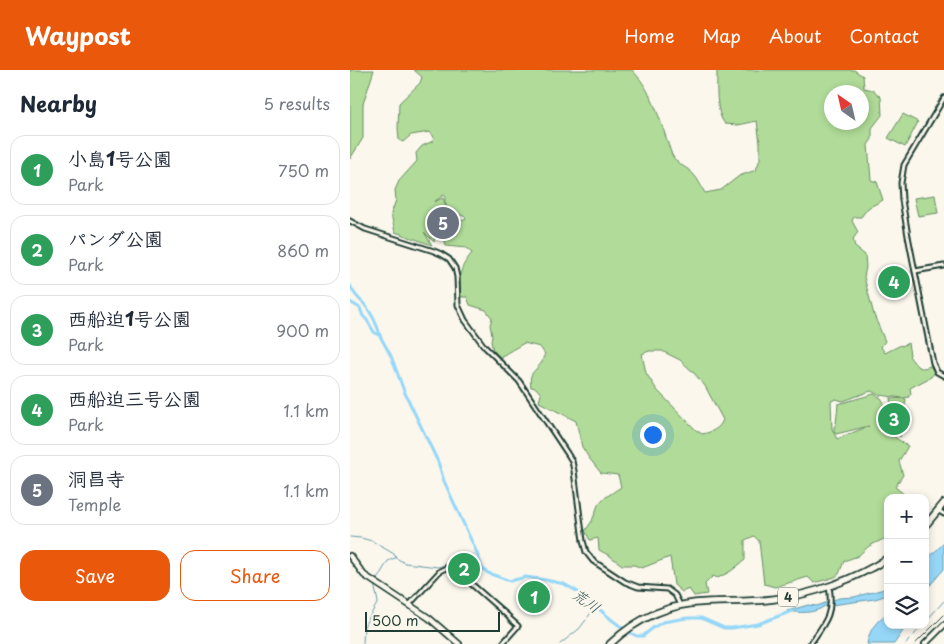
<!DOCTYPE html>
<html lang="en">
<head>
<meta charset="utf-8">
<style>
	body { margin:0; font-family:"Playpen Sans","Klee One",sans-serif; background:#f2f2f3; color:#1f2937 }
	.controls { position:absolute; right:15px; bottom:15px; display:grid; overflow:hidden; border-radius:10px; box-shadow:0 2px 8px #0003 }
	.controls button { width:45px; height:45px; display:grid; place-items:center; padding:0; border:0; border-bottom:1px solid #e0e1e3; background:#fff; color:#1f2937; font:25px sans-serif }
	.compass { position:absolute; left:474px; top:15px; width:45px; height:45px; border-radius:50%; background:#fff; box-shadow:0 2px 8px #0003; rotate:326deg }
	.scale { position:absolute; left:15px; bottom:12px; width:135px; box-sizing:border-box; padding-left:5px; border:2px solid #1f3d34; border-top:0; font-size:14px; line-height:18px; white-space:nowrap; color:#1f3d34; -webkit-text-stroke:4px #fbf7ec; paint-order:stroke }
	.you { position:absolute; left:302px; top:364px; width:18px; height:18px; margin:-12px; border:4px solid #fff; border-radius:50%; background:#1a73e8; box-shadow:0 0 0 8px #1a73e833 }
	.badge { display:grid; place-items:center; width:32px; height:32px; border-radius:50%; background:#ea580c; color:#fff; font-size:16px; font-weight:700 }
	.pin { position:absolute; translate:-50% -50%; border:2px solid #fff; box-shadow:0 1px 5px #0006 }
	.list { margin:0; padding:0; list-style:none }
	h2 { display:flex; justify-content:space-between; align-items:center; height:65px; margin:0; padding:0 20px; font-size:21px }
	h2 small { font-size:16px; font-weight:400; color:#747a83 }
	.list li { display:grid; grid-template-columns:32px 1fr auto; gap:15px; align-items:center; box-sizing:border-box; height:70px; margin:0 10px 10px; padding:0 10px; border:1px solid #e0e1e3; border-radius:15px }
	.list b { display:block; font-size:19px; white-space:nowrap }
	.list p { margin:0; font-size:16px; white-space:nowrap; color:#747a83 }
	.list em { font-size:16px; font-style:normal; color:#747a83 }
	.actions { display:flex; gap:10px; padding:15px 20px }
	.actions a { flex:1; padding:11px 0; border:1px solid #ea580c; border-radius:15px; text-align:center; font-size:18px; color:#ea580c }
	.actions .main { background:#ea580c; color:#fff }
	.icon { flex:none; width:28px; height:28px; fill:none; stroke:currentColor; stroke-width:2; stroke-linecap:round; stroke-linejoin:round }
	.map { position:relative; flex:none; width:594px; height:574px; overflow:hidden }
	header { display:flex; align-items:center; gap:30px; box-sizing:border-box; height:70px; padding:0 25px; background:#ea580c; color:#fff }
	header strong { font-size:24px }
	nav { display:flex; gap:28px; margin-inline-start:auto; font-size:18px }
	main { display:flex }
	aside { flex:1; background:#fff }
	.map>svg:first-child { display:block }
	.green { fill:#b0db98; stroke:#688c66; fill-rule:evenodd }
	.water { fill:#96d7f8; stroke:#69a }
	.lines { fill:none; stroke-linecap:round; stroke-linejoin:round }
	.stream { stroke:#69a; stroke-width:1 }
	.river { stroke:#96d7f8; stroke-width:3 }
	.minor-casing { stroke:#1f3d34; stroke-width:7 }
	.major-casing { stroke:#1f3d34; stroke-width:8 }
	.highway-casing { stroke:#1f3d34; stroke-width:9 }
	.minor { stroke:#fbf7ec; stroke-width:3 }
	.major { stroke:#fbf7ec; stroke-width:4.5 }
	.highway { stroke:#fbf7ec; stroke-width:5.5 }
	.rail { stroke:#1f3d34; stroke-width:1 }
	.labels { text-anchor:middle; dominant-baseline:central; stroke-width:5; stroke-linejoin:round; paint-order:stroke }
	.shield { fill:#fbf7ec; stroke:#61756b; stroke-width:1 }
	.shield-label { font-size:12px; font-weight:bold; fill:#1f3d34 }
	.water-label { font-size:15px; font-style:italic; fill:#375c5b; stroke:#fbf7ec }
</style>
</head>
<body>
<header>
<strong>Waypost</strong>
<nav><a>Home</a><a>Map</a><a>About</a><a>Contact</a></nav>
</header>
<main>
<aside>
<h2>Nearby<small>5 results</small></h2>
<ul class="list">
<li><span class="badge" style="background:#2e9e5b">1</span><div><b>小島1号公園</b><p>Park</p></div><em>750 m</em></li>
<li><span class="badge" style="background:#2e9e5b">2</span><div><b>パンダ公園</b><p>Park</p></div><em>860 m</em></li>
<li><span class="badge" style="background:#2e9e5b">3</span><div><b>西船迫1号公園</b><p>Park</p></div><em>900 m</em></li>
<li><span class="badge" style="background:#2e9e5b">4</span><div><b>西船迫三号公園</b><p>Park</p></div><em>1.1 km</em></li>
<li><span class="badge" style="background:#6b7280">5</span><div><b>洞昌寺</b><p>Temple</p></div><em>1.1 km</em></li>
</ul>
<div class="actions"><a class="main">Save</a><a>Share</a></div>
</aside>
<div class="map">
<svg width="594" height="574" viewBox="0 0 594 574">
	<rect width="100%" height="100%" fill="#fbf7ec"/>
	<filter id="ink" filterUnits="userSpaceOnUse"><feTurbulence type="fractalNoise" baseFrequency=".02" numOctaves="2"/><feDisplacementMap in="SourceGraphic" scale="10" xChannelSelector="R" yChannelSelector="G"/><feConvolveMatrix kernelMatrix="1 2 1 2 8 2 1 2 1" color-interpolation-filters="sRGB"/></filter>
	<g filter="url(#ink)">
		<g class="green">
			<polygon points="0,0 24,0 13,34 13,68 0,89"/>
			<path d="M64,0h218c22,22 30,57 40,85 6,11 15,11 22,20 5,5 7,12 11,18l16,-3 18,-14 17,-6 4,-11v-16l-3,-22 -19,4 -13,-1c-10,-11 -8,-40 -8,-54h137l9,6 1,12 9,2 8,7 1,18 -10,13v11l-4,6 3,35 6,2 6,18 -15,8 -7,9h-7l-2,4 6,11 -5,7 2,8 10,8 1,12 -2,10 10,38 11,26 -4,6 4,6 16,-8 1,1 6,-3 2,12 -1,1c8,10 9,15 21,10l5,6 -4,5 -21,11 1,6 -2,1v2l-6,1 -24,-3 -8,-4 -28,10 -7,-2 -5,2 1,28 5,10 32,-13 -33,8 -2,-2v-5l2,-3 2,-20 36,-10 7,4 3,5 -3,19 -3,1 9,6 10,10 11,7 -9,15 4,14 -8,12 14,11h-21v39l-19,9 -11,10 -14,5 -5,13 -4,3 -21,6 -6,-6 -33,10 -11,-3 -5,-43 -5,-5 -9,4v20l-14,11 -13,7 -5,-2 -8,8 2,10 -13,2 -5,-7 -7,3 -8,-7 -4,-28 -28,11 -8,-3h-12l-12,-9 -11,-6 -1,-12 -8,2 -5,-9 7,-10 6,-16 5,-6 18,-12 -3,-12 -17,-2 -12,-15 -7,-11 -6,-26 -37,-19 2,-8 -5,-6 -5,-1c-3,-15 4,-15 11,-25 0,-1 2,-7 3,-8l-5,-7 -16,-4 -24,14 -7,-7 -2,-8 1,-6 -2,-11 2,-7 -6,-8 -16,-5 -3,-8h-6c-2,-21 -3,-27 11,-44l-6,-5 -20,-2 -2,-9 8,-2 5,-14 8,-1 1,-3 -17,-6 -4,-8v-9l-11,8 9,-4 6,17 11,3v2l-20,-2 -6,24 -10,-10 8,13 -37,-13 -4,-18 5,-14 -1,-10 4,-9 18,-20 -1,-8 6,-7 11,-5 1,-4 -4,-5 -19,3 -8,7 -4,-2 -1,-12 1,-25 21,-20 2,-6zM482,22h30v30h-30zM299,281h13l18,9 13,12 12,14 18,34c-4,9 -11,12 -21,14l-6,-4 -39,-40 -11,-17 -4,-19z"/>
			<polygon points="553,44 568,52 555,77 538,68"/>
			<polygon points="585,125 588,143 568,146 564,128"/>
			<polygon points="540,328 556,329 550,367 543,357 534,352 536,343 540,342 541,335"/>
		</g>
		<g class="water">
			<polygon points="594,473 594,499 575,521 575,491"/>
			<path d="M538,518v7l-13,4 -50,7c-11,8 -25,7 -38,5l21,-6 9,1 22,-8 15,-1z"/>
			<path d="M538,542v13h19l-13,19h-27c3,-17 9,-21 21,-32z"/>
		</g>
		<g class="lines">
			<g class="stream">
				<polyline points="0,467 11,468 22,471 44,484 46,488 55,493 88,497 104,492"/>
				<polyline points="118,487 127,483"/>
				<polyline points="26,511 38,491 45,488"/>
				<polyline points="238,547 245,537"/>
				<polyline points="575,552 594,531"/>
				<polyline points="564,565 572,555"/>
				<polyline points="13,574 14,556 28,532 24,514"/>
				<polyline points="210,574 229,559 236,550"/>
				<polyline points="556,574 559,570"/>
			</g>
			<g class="river">
				<path d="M0,215c3,9 9,14 15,20 7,9 12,19 15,30"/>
				<polyline points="0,232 10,238 13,246 17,250 24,262 30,266 41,286 54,321 88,392 94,411 127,483 131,495 133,499 138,503 160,511 176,507 196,510 214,514 230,523 262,550 278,562 287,566 293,566 304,557 313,552 337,548 351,548 374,558 382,558 408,554 442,541"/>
			</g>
			<defs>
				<g id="minor">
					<polyline points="594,28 554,95 551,113 552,130 558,166 583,293 587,302 594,306"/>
					<polyline points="0,151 15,159 84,181 91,184 99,189 105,198 107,207 108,235 115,250 134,276 169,311 217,383 222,391 224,401 233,471 236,482 243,491 275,512 288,517 317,519 325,525 330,535"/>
					<polyline points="565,201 594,196"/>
					<polyline points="589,441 594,444"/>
					<polyline points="59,535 90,501 101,496 159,547"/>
					<polyline points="152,574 168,556 160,549"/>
					<path d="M460,574c15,-21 24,-30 19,-58"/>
				</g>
				<g id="major">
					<polyline points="0,486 14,505 79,548 109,574"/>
					<polyline points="575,574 594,555"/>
				</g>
				<g id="highway">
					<polyline points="575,456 594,433"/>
					<path d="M260,574c28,-27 61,-41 99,-42 22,-1 43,0 65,-3 38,-4 82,-20 114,-41"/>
				</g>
			</defs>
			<use href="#minor" class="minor-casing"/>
			<use href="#major" class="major-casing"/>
			<use href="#highway" class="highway-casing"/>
			<use href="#minor" class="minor"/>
			<use href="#major" class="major"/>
			<use href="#highway" class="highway"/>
			<polyline class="rail" points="565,574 594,545"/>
		</g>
	</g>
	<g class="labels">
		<rect class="shield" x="428" y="517.5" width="20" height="19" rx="4"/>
		<g class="shield-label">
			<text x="438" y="527">4</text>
		</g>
		<g class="water-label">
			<text transform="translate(237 530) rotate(36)">荒川</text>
		</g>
	</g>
</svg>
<div class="controls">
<button>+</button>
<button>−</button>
<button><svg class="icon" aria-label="layers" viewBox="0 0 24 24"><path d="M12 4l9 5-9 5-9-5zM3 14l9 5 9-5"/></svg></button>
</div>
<svg class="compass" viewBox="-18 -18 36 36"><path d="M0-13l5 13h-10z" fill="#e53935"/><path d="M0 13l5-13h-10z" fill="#747a83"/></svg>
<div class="scale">500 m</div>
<div class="you"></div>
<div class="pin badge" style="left:184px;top:527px;background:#2e9e5b">1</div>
<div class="pin badge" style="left:114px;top:499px;background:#2e9e5b">2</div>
<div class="pin badge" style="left:544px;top:349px;background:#2e9e5b">3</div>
<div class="pin badge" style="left:544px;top:212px;background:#2e9e5b">4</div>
<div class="pin badge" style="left:93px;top:153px;background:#6b7280">5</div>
</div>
</main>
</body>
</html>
